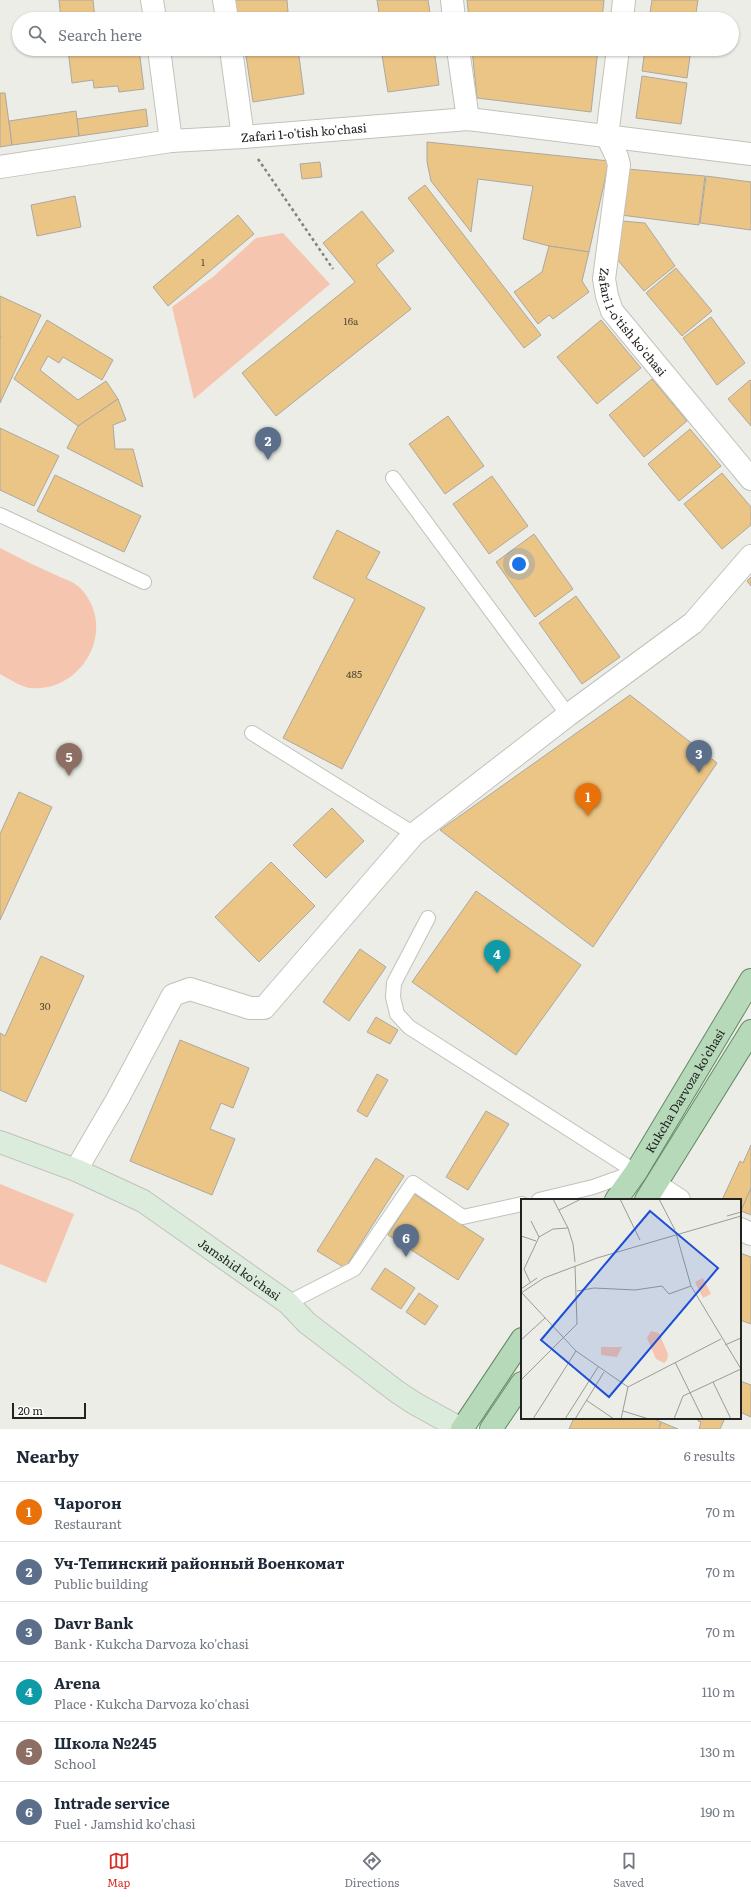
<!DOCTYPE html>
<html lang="en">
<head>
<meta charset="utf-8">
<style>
	body { margin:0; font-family:Literata,serif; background:#f6f6f7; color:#1f2937 }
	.scale { position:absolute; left:12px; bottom:10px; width:74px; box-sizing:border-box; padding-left:4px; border:2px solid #222320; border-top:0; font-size:11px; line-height:14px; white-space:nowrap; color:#222320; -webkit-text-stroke:3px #fffffe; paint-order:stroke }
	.you { position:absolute; left:519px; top:564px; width:14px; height:14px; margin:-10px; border:3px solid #fff; border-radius:50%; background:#1a73e8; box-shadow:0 0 0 6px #1a73e833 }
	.badge { display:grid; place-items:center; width:26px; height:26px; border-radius:50%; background:#d93025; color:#fff; font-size:13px; font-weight:700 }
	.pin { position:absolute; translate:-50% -33px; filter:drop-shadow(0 1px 2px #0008) }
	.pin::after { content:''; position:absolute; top:21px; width:14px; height:12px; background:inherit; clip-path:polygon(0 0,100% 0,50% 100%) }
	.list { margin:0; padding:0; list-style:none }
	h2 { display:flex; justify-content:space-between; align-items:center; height:52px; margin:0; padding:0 16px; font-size:17px }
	h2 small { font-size:13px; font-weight:400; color:#747a83 }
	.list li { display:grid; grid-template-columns:26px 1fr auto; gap:12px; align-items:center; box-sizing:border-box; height:60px; padding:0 16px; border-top:1px solid #e0e1e3 }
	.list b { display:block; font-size:15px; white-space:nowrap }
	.list p { margin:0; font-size:13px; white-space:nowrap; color:#747a83 }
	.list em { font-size:13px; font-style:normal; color:#747a83 }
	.icon { flex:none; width:22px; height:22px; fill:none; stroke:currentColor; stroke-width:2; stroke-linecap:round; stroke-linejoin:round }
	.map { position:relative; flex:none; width:751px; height:1429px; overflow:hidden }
	.search { position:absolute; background:#fff; box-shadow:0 1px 3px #0004; left:12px; right:12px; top:12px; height:44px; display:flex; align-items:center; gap:10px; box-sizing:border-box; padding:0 14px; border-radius:22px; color:#747a83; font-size:15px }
	.sheet { height:412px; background:#fff }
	nav { display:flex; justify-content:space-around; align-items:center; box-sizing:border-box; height:56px; border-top:1px solid #e0e1e3; background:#fff; font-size:11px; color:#747a83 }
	nav a { display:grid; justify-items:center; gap:2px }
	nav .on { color:#d93025 }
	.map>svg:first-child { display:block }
	.green { fill:#f5c5af }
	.building { fill:#ebc585; stroke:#aba8a2 }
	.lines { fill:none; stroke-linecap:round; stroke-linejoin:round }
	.lane-casing { stroke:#c1c2bb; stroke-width:16 }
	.street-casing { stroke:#c1c2bb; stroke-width:24 }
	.secondary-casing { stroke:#c1c2bb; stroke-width:24 }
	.primary-casing { stroke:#638966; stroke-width:24 }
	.path { stroke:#82837f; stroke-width:2.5; stroke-dasharray:3 3; stroke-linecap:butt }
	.lane { stroke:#fff; stroke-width:14 }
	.street { stroke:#fff; stroke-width:22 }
	.secondary { stroke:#dbecdc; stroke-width:22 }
	.primary { stroke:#b6d9ba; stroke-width:22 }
	.labels { text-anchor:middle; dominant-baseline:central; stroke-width:3; stroke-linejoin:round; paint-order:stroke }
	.number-label { font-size:10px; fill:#544c39 }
	.street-label { font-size:12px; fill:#222320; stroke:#fffffe }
	.inset-road { fill:none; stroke:#9b9c97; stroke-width:1 }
	.view { fill:#1d4ed8; fill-opacity:0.15; stroke:#1d4ed8; stroke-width:2 }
	.inset-edge { fill:none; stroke:#222320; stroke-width:2 }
</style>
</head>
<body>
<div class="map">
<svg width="751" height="1429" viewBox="0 0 751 1429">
	<rect width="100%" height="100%" fill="#ecede6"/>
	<g class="green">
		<polygon points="283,233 330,284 194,399 172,307 214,276 256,238"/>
		<path d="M0,548c19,10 38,19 58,28 6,3 16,6 21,11 40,39 5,106 -49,101 -9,-1 -21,-9 -30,-14z"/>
		<polygon points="0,1184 74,1214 46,1283 0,1264"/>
	</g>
	<g class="building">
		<polygon points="59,0 93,0 95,19 61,19"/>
		<polygon points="234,0 287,0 288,12 237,19"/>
		<polygon points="377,0 428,0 431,19 380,19"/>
		<polygon points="467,0 604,0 602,19 469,19"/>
		<polygon points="652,0 698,0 695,19 649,19"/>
		<polygon points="68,49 139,49 144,89 119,92 118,86 94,88 93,80 72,83"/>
		<polygon points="290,49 298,49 304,94 253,102 246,56"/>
		<polygon points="381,49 434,49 439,85 388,92"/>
		<polygon points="472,49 598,49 591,112 477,98"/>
		<polygon points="645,49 691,49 687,78 642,71"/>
		<polygon points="642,76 687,83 681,124 636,118"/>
		<polygon points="0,93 5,93 12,145 0,147"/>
		<polygon points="146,109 148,126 79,136 77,119"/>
		<polygon points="76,111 79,136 12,145 9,121"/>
		<polygon points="427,142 609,161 589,252 549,246 523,239 533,186 478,179 471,232 431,181 427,162"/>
		<polygon points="320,162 322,177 302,179 300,164"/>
		<polygon points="627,169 705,176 699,225 621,215"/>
		<polygon points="706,176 751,182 751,230 700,223"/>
		<polygon points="425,185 541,335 524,348 408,198"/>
		<polygon points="75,196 81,227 37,236 31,205"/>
		<polygon points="362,211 394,251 376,265 411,309 276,416 242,373 355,282 323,243"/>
		<polygon points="238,215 254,234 168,306 153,287"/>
		<polygon points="622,221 645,223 675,266 644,291 616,258"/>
		<polygon points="549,246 589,252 582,281 589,292 553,319 549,315 538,324 514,292 542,272"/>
		<polygon points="676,268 712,311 682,336 646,293"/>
		<polygon points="0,296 41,315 0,403 0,339 1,336 0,336"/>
		<polygon points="711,317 745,363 717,385 683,338"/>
		<polygon points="47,320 113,360 102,380 63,357 59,363 48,356 40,370 78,400 106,381 118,399 78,426 14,379"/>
		<polygon points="601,320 641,368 597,404 557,357"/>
		<polygon points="652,379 687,421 644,457 609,415"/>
		<polygon points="750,380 751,381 751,426 728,399"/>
		<polygon points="118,399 126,420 113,425 115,449 133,449 143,487 67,448 78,426"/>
		<polygon points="448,416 484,466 445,494 409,444"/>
		<polygon points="0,428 59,456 34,506 0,490"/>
		<polygon points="690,429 721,466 679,501 648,464"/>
		<polygon points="722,473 751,507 751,525 722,549 684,504"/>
		<polygon points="55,475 141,516 124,552 37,511"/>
		<polygon points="492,476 528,526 489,554 453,504"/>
		<polygon points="337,530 380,552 366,578 425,608 342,769 283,738 355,599 313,578"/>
		<polygon points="534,534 573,589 535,617 496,562"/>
		<polygon points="751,577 751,586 747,581"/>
		<polygon points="576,596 620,657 582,684 539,623"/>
		<polygon points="630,695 717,763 593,947 440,830"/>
		<polygon points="19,792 52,807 0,920 0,834"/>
		<polygon points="332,808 364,841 326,878 293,845"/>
		<polygon points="271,862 315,906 259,962 215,917"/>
		<polygon points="476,891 581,965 516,1055 412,982"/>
		<polygon points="360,949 386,967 349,1021 323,1002"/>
		<polygon points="41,956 84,976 26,1102 0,1090 0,1033 5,1036"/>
		<polygon points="376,1017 398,1030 390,1044 367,1032"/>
		<polygon points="180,1040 249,1068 233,1108 221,1103 210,1129 235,1139 212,1195 130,1161"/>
		<polygon points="377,1074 388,1080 367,1117 357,1111"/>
		<polygon points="486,1111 509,1124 468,1190 446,1177"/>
		<polygon points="751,1145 751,1188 741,1211 740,1200 722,1200 740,1161 743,1163"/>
		<polygon points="376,1158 404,1176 345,1268 317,1251"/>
		<polygon points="751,1188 751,1215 741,1211"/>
		<polygon points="414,1194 484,1239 458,1280 388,1235"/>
		<polygon points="740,1253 751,1257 751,1324 740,1320"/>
		<polygon points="385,1268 415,1288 401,1309 371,1289"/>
		<polygon points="419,1293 438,1306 425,1325 406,1312"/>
		<polygon points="740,1381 751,1385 751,1417 740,1412"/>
		<polygon points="574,1418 652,1418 661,1422 659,1429 569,1429"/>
		<polygon points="699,1418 725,1418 720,1429 699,1429 701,1422 698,1421"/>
		<polygon points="661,1422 678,1429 659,1429"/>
	</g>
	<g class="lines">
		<defs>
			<g id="lane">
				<polyline points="393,478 568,715"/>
				<polyline points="0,515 144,582"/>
				<polyline points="252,733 414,834"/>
				<polyline points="428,918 394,983 393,997 397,1014 409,1027 636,1172"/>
				<polyline points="539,1200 593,1187 635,1172"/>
				<polyline points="288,1303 354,1269 413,1183 463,1217 522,1204"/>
			</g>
			<g id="street">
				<polyline points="152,0 155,19"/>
				<polyline points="224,0 227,19"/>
				<polyline points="452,0 454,19"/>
				<polyline points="622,19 624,0"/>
				<polyline points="159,49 171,141"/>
				<polyline points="231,49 243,137"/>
				<polyline points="458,49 468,119"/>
				<path id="s1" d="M618,49l-11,87 10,21 2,8 -15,114 3,17 5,15 139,168"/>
				<path id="s2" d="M0,167l171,-26 72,-4 225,-18 283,35"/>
				<polyline points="76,1170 118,1098 173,995 190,989 250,1008 264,1008 414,834 568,715 693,623 751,556"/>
				<polyline points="656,1185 679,1200"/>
				<polyline points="740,1229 751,1234"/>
			</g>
			<g id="secondary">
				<path id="s3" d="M0,1142l76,28 67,31 145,102 19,20 89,68 18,12 47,26"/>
			</g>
			<g id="primary">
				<path id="s4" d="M616,1200l20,-28 115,-192"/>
				<polyline points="646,1200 751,1031"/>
				<polyline points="462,1429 522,1339"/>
				<polyline points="491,1429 522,1383"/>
			</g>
		</defs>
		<use href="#lane" class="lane-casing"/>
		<use href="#street" class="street-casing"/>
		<use href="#secondary" class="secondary-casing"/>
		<use href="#primary" class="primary-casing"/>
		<polyline class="path" points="258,159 333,269"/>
		<use href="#lane" class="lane"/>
		<use href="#street" class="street"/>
		<use href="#secondary" class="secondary"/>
		<use href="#primary" class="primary"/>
	</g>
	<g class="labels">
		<g class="number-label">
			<text x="203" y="261">1</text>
			<text x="351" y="320">16а</text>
			<text x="354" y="673">485</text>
			<text x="45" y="1005">30</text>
		</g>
		<g class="street-label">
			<text stroke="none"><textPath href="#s2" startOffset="306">Zafari 1-o'tish ko'chasi</textPath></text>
			<text stroke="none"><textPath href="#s1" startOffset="286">Zafari 1-o'tish ko'chasi</textPath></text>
			<text stroke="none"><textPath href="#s4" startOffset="129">Kukcha Darvoza ko'chasi</textPath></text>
			<text stroke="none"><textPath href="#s3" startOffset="273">Jamshid ko'chasi</textPath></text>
		</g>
	</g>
	<g transform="translate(521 1199)">
		<rect width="220" height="220" fill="#ecede6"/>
		<path d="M182,79l8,16 -8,4 -8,-16zM130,132l8,2 9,21 -1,6 -3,3 -8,-4 -9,-21zM80,148h21l-5,10 -16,-2z" fill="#f5c5af"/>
		<path class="inset-road" d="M32,0l15,29 5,16 2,18M99,0l20,41M138,0l16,31M38,11l22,-11M206,17l14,-4M10,22l8,16M155,34l15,53 50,83M0,37l15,5M9,83l-6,-13 15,-32 14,-8 15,-1M0,90l16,-11M56,92l17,-3 41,2 27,-4 7,8 22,-8M0,94l23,-15 53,-20 144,-42M1,94l54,58 52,36M0,141l24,-22M204,146l16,-7M154,163l28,57M0,181l56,-56 -2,-58M192,183l18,37M107,188l93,-48M65,201l28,19M102,212l26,8M12,220l43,-68M44,220l33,-52M54,220l29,-47M100,220l7,-32M153,220l9,-23 58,-27"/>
		<path class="view" d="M129,12l68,57 -109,129 -68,-57z"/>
		<rect width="220" height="220" class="inset-edge"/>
	</g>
</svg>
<div class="scale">20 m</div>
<div class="you"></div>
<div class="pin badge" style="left:588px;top:816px;background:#e8710a">1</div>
<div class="pin badge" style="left:268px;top:460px;background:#5c6f8a">2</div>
<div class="pin badge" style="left:699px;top:773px;background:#5c6f8a">3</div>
<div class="pin badge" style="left:497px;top:973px;background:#0f9aa8">4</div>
<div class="pin badge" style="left:69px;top:776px;background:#8d6e63">5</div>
<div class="pin badge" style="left:406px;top:1257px;background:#5c6f8a">6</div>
<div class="search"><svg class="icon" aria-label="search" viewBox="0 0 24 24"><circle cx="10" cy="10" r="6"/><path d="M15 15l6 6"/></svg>Search here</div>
</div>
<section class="sheet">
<h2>Nearby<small>6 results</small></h2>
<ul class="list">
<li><span class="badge" style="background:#e8710a">1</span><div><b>Чарогон</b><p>Restaurant</p></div><em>70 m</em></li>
<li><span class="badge" style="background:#5c6f8a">2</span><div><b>Уч-Тепинский районный Военкомат</b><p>Public building</p></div><em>70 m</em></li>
<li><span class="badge" style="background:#5c6f8a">3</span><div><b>Davr Bank</b><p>Bank · Kukcha Darvoza ko'chasi</p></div><em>70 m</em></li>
<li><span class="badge" style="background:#0f9aa8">4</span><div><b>Arena</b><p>Place · Kukcha Darvoza ko'chasi</p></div><em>110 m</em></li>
<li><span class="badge" style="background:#8d6e63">5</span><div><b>Школа №245</b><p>School</p></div><em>130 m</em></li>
<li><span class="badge" style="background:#5c6f8a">6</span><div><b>Intrade service</b><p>Fuel · Jamshid ko'chasi</p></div><em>190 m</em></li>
</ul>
</section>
<nav>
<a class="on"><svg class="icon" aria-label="map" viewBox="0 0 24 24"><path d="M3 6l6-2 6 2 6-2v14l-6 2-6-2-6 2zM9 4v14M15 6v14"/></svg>Map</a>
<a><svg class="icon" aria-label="directions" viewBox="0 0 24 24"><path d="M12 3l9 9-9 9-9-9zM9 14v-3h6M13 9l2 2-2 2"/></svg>Directions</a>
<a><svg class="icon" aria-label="saved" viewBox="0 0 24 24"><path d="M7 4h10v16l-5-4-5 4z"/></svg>Saved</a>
</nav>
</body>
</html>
